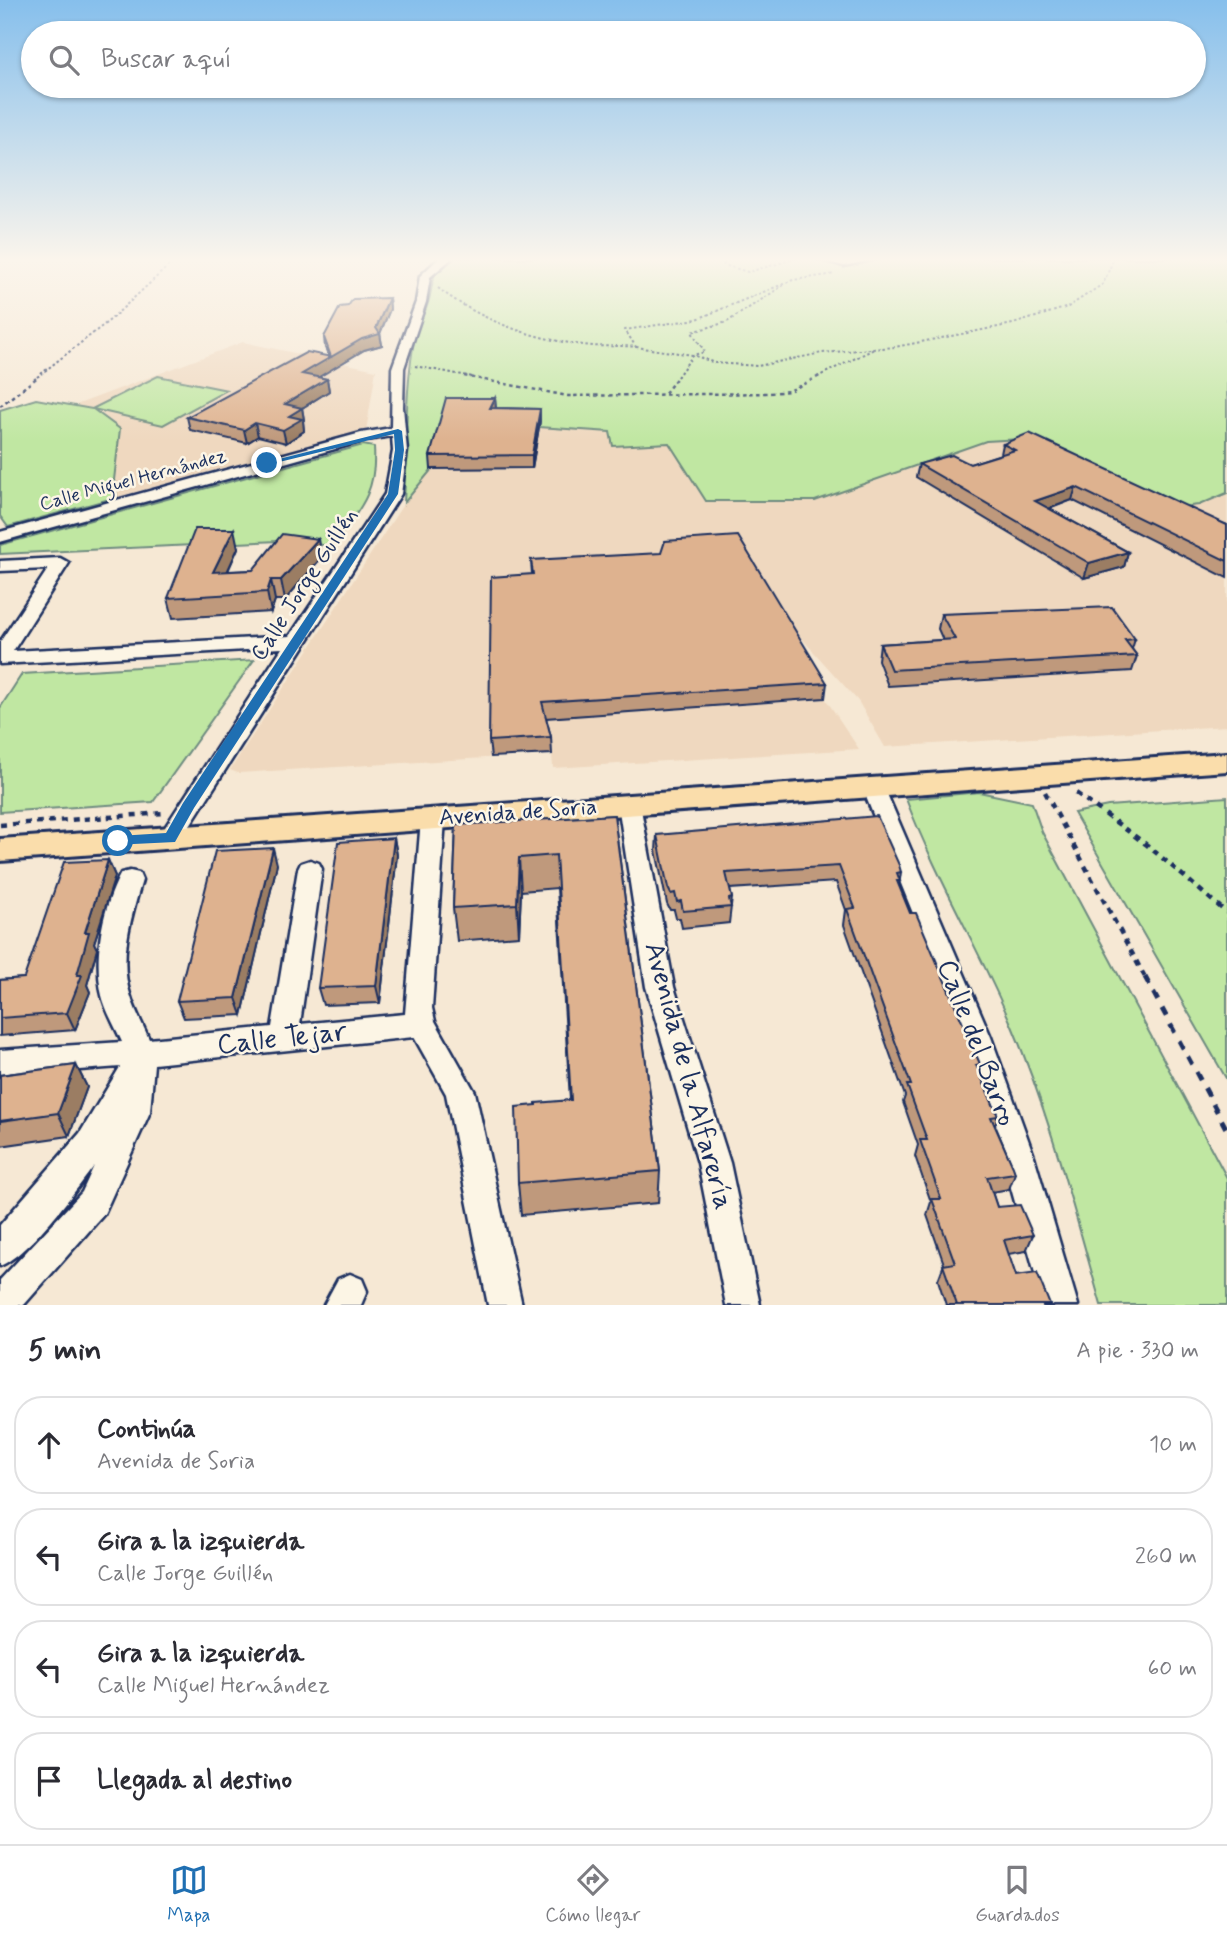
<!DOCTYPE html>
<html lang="es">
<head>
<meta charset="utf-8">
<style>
	body { margin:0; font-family:Mynerve,sans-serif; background:#f7f7f7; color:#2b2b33 }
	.stop { position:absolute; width:21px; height:21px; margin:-16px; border:5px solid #1f6fb2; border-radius:50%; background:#fff }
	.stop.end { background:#1f6fb2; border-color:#fff; box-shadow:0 2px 7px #0008 }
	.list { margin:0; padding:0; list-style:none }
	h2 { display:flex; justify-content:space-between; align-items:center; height:91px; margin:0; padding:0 28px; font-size:30px }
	h2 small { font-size:23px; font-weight:400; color:#7c7c81 }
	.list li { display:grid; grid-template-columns:46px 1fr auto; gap:21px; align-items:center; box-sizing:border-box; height:98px; margin:0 14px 14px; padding:0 14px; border:2px solid #e1e1e2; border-radius:28px }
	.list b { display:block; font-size:26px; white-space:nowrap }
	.list p { margin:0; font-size:23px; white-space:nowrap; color:#7c7c81 }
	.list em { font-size:23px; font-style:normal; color:#7c7c81 }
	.icon { flex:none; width:38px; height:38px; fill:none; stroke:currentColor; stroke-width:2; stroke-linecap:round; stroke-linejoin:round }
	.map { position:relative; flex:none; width:1227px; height:1305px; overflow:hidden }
	.search { position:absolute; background:#fff; box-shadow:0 2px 5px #0004; left:21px; right:21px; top:21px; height:77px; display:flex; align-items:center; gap:18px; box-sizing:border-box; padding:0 24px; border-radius:38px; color:#7c7c81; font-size:26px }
	.sheet { height:539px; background:#fff }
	nav { display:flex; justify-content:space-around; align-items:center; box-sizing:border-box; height:98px; border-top:2px solid #e1e1e2; background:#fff; font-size:19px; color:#7c7c81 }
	nav a { display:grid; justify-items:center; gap:4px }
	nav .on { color:#1f6fb2 }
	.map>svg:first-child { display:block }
	.built { fill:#efd8bf }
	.green { fill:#c0e7a2; stroke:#6e8b80; stroke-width:2 }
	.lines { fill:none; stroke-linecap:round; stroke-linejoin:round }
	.minor-casing { stroke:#1b2f5e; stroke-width:5 }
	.major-casing { stroke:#1b2f5e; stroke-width:6 }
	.path-far3 { stroke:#1b2f5e; stroke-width:2; stroke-dasharray:2.5 2.5; stroke-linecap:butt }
	.path-far2 { stroke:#1b2f5e; stroke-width:2.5; stroke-dasharray:3.5 3.5; stroke-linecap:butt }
	.path-far1 { stroke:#1b2f5e; stroke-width:4.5; stroke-dasharray:6 6; stroke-linecap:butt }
	.path { stroke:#1b2f5e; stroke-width:5; stroke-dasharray:9 9; stroke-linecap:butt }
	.minor { fill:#fcf5e5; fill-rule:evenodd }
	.major { fill:#faddab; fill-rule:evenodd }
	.wall { fill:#bf997b; stroke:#1b2f5e; stroke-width:2 }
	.shaded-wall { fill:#9b7d64; stroke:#1b2f5e; stroke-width:2 }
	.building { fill:#deb28f; stroke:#1b2f5e; stroke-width:2 }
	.route { fill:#1f6fb2 }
	.labels { text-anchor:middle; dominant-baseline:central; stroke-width:5; stroke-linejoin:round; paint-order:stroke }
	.far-street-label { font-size:19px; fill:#1b2f5e; stroke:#fcf5e5 }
	.street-label { font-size:23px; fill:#1b2f5e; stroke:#fcf5e5 }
	.near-street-label { font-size:28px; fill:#1b2f5e; stroke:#fcf5e5 }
</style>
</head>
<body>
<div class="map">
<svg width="1227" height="1305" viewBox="0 0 1227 1305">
	<rect width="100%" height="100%" fill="#f6e8d4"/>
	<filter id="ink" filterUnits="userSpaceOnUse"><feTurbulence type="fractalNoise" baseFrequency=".0143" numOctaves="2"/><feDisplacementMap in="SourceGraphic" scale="14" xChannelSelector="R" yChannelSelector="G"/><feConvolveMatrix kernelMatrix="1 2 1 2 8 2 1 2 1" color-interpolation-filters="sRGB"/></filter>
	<g filter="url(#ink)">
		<g class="built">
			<polygon points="243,342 376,370 366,431 117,497 114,480 120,429 98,411 76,405"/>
			<polygon points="447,410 540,427 610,432 613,446 669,443 706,501 815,501 986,441 1037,438 1199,505 1227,493 1227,726 885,747 858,701 768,601 825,698 859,749 553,768 552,754 238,773 230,770 404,503 431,469"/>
		</g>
		<g class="green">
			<path d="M454,258h773v235l-28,12 -27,3 -135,-70 -51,3 -171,60h-109l-37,-58 -56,3 -3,-14 -71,-5 -92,-16 -15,58 -28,34c3,-58 0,-115 12,-172 2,-9 8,-16 11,-25 9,-24 -1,-33 27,-48z"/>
			<polygon points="158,376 227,390 163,425 93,409 120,429 114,480 117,497 8,527 0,516 0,410 36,399 92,409"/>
			<path d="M363,445l11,2c3,47 -15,63 -41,99l-55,-5 -278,13v-9z"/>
			<polygon points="254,660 153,802 0,812 0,708 22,674"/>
			<path d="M979,792l53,11 10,29 185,346v127h-126c-27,-94 -51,-189 -89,-279 -33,-77 -76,-149 -106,-227z"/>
			<polygon points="1227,797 1227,1080 1074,813 1108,806"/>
		</g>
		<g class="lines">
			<defs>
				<g id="minor">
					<polygon points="439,258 452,258 430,277 426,302 404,368 403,407 407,451 401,494 178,844 170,847 162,844 158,838 282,648 0,664 0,642 48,569 0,571 0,561 60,558 69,563 13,651 290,636 385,494 393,451 392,436 367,440 0,542 0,532 361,433 391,428 392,368 416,302 420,276"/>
					<polygon points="815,258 879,258 844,266"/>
					<polygon points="873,779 881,782 884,787 991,1037 1034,1156 1078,1305 1044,1305 1002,1156 963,1037 862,787 865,782"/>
					<polygon points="629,796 637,798 640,804 674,987 730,1163 760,1305 726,1305 698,1163 646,987 618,804 621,798"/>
					<path d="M433,811l8,2 4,6 -13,189 3,13 40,71 47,213h-34l-42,-211 -32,-57 -260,27 -4,48 -46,102 -80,91h-24v-25l82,-88 12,-26c-20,27 -65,88 -94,100v-41l80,-92 40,-66 -120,9v-26l122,-8c-7,-16 -18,-34 -21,-51 -7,-37 2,-85 20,-118l9,-2 9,2 3,7c-10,35 -24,77 -12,114 4,15 13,31 19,45l123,-12 26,-158 3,-6 9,-3 9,3 3,6 -22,155 105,-10 16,-195 4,-6z"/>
					<polygon points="350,1274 362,1279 367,1291 361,1305 324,1305 338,1279"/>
				</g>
				<polygon id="major" points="1227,753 1227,771 0,861 0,839"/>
			</defs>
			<use href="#minor" class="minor-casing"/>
			<use href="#major" class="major-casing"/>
			<g class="path-far3">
				<polyline points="722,258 724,265 748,272 798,258"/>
				<path d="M438,288c44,34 100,53 155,58 14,1 29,-1 43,1l-11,-17 72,-11 96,-39 42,-6"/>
				<polyline points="636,347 693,355 715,363 758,366 822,353 895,347 1013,324 1068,307 1103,284 1114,258"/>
				<polyline points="415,366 473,377"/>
				<polyline points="37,377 110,320 177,258"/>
				<polyline points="677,377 693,355 705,352 692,332 727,322 784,285"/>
				<polyline points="817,377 874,349"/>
			</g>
			<g class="path-far2">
				<polyline points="464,376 568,396 770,393 789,391 820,376"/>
				<polyline points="665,393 678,376"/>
				<polyline points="0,406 39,376"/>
			</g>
			<g class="path-far1">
				<polyline points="1045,792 1146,979"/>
				<polyline points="1076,793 1147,845 1227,913"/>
				<polyline points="0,825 164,813"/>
			</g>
			<polyline class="path" points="1145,977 1227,1130"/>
			<use href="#minor" class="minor"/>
			<use href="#major" class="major"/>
		</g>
		<g class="wall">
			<polygon points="389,298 390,309 380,333 382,345 364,350 318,377 327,379 329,391 302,408 304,420 303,421 304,431 286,443 258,436 247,443 190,430 187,417 329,356 325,348 324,337 348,306"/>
			<polygon points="495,398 496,408 540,409 540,421 532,468 431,469 430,456"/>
			<polygon points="1003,444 1227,525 1227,578 1072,500 1049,509 1128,552 1124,567 1084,578 916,477 919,464 970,464 1001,454"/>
			<polygon points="238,548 228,571 253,570 321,558 285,600 275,600 271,612 173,618 168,598"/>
			<polygon points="531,560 827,683 825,698 546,718 551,737 552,754 491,757 489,741 532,574"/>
			<polygon points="941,614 1135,639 1132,649 1137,656 1132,671 888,686 878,660 880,644 943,640 938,629"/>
			<polygon points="614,815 660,1171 658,1203 521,1215 518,1183 536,1105 570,1100 557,888 521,891 519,936 457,941 453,908 456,825"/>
			<polygon points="657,835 901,872 899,886 910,913 980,1064 978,1069 998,1116 995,1125 1015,1173 1009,1189 992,1192 997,1207 1033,1235 1026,1251 1008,1254 1016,1276 1050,1305 946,1305 938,1280 944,1264 927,1215 931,1202 915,1156 918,1145 903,1102 905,1096 844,925 846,910 836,882 730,889 732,898 729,923 682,928 680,918 676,918 674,910 670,910 667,904 656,851"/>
			<polygon points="394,838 397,855 380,1003 323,1005 318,988"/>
			<polygon points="108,860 115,876 94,943 97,949 87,985 90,992 75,1030 0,1036 0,980 24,978"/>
			<polygon points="277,864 242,1015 184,1018 177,1001"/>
			<polygon points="76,1065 87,1087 69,1136 0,1146 0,1075"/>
		</g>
		<g class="shaded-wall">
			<polygon points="389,298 390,309 380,334 382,345 364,350 304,386 302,374 376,328"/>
			<polygon points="327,379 329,391 288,417 285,404"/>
			<polygon points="495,398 496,411 490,408"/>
			<polygon points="302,408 304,420 303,421 304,431 286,443 283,430 289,416"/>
			<polygon points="540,409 540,421 532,468 532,455"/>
			<polygon points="255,423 258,436 247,443 244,430"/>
			<polygon points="1076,487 1072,500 1032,515 1035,501"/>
			<polygon points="234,529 238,548 218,592 213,572"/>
			<polygon points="318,539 321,558 285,600 281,580"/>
			<polygon points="1128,552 1124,567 1084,578 1089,563"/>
			<polygon points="271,580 275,600 271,612 267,592"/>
			<polygon points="394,838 397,855 380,1003 376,986"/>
			<polygon points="273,848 277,864 242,1015 236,998"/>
			<polygon points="519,858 521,891 519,936 517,904"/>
			<polygon points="108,860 115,876 94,943 97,949 87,985 90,992 75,1030 67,1013 77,975 85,932"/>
			<polygon points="76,1065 87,1087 69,1136 58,1113"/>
		</g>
		<g class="building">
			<polygon points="389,298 376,328 380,334 362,339 302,374 327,379 285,404 302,408 289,416 302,419 283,430 255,423 244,430 187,417 307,352 331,357 324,337 340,307 348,306 353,299"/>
			<polygon points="446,398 495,398 490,408 540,409 532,455 430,456"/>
			<polygon points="1029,433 1227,525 1227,561 1076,487 1035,501 1128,552 1089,563 919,464 952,455 970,464 1015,450 1003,444"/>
			<polygon points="195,529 234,529 213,572 253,570 282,534 318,539 281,580 271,580 267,592 168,598"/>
			<polygon points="738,536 827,683 542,702 551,737 489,741 491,577 533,574 531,560 661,553 665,541"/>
			<polygon points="1112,607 1135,639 1125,640 1137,656 891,670 880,644 955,639 941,614"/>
			<polygon points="614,815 660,1171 518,1183 516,1107 536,1105 536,1103 571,1100 556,855 519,858 517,904 453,908 456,825"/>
			<polygon points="877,816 899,865 901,872 897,873 900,881 897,881 910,913 916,913 980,1064 976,1065 998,1116 991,1117 1013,1167 1015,1173 987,1177 997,1207 1020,1205 1033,1235 1004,1240 1016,1276 1037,1273 1050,1305 957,1305 943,1265 955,1263 932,1199 941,1199 920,1140 927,1140 907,1085 911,1085 847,909 855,908 839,866 726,873 732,898 729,899 731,907 683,911 681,901 677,902 675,893 671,894 668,888 657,835"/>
			<polygon points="394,838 376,986 318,988 338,842"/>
			<polygon points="273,848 236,998 177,1001 215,851"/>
			<polygon points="108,860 85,932 89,932 77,975 82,975 67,1013 0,1018 0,980 24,978 64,862"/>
			<polygon points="76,1065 58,1113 0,1121 0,1075"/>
		</g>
	</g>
	<linearGradient id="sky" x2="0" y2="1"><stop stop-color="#86bfec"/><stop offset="0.59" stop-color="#fbf5ec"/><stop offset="1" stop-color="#fbf5ec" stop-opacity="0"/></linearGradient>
	<rect width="1227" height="441" fill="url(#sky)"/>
	<polygon class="route" points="398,429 402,431 404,450 398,494 194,808 175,842 113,845 111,841 118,836 166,833 183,803 388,494 395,450 394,434 267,465 263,463"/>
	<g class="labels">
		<g class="far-street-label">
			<text transform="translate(133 480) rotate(-15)">Calle Miguel Hernández</text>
		</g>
		<g class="street-label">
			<text transform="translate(305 585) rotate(-57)">Calle Jorge Guillén</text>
			<text transform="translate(518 813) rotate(-4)">Avenida de Soria</text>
		</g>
		<g class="near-street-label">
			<text transform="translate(282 1039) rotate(-6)">Calle Tejar</text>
			<text transform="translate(976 1043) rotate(69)">Calle del Barro</text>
			<text transform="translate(688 1076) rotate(75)">Avenida de la Alfarería</text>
		</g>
	</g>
</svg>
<div class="stop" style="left:118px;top:841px"></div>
<div class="stop end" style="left:267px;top:463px"></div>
<div class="search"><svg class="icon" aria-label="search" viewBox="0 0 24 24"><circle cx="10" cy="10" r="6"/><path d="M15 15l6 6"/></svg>Buscar aquí</div>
</div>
<section class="sheet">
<h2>5 min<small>A pie · 330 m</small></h2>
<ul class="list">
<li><svg class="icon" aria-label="ahead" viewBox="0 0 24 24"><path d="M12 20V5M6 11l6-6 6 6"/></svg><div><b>Continúa</b><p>Avenida de Soria</p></div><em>10 m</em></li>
<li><svg class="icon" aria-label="left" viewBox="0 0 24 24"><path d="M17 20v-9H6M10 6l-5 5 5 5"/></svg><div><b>Gira a la izquierda</b><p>Calle Jorge Guillén</p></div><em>260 m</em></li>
<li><svg class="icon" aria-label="left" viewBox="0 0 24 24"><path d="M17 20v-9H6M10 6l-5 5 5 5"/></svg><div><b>Gira a la izquierda</b><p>Calle Miguel Hernández</p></div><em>60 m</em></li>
<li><svg class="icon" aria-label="arrive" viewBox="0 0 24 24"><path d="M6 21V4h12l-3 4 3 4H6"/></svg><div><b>Llegada al destino</b></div></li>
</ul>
</section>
<nav>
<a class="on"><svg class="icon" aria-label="map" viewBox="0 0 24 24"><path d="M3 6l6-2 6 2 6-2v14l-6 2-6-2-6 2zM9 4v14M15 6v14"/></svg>Mapa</a>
<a><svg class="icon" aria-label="directions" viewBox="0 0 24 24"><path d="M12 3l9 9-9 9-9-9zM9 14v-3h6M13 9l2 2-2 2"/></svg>Cómo llegar</a>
<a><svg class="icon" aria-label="saved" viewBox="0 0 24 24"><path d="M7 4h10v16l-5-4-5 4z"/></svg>Guardados</a>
</nav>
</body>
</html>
